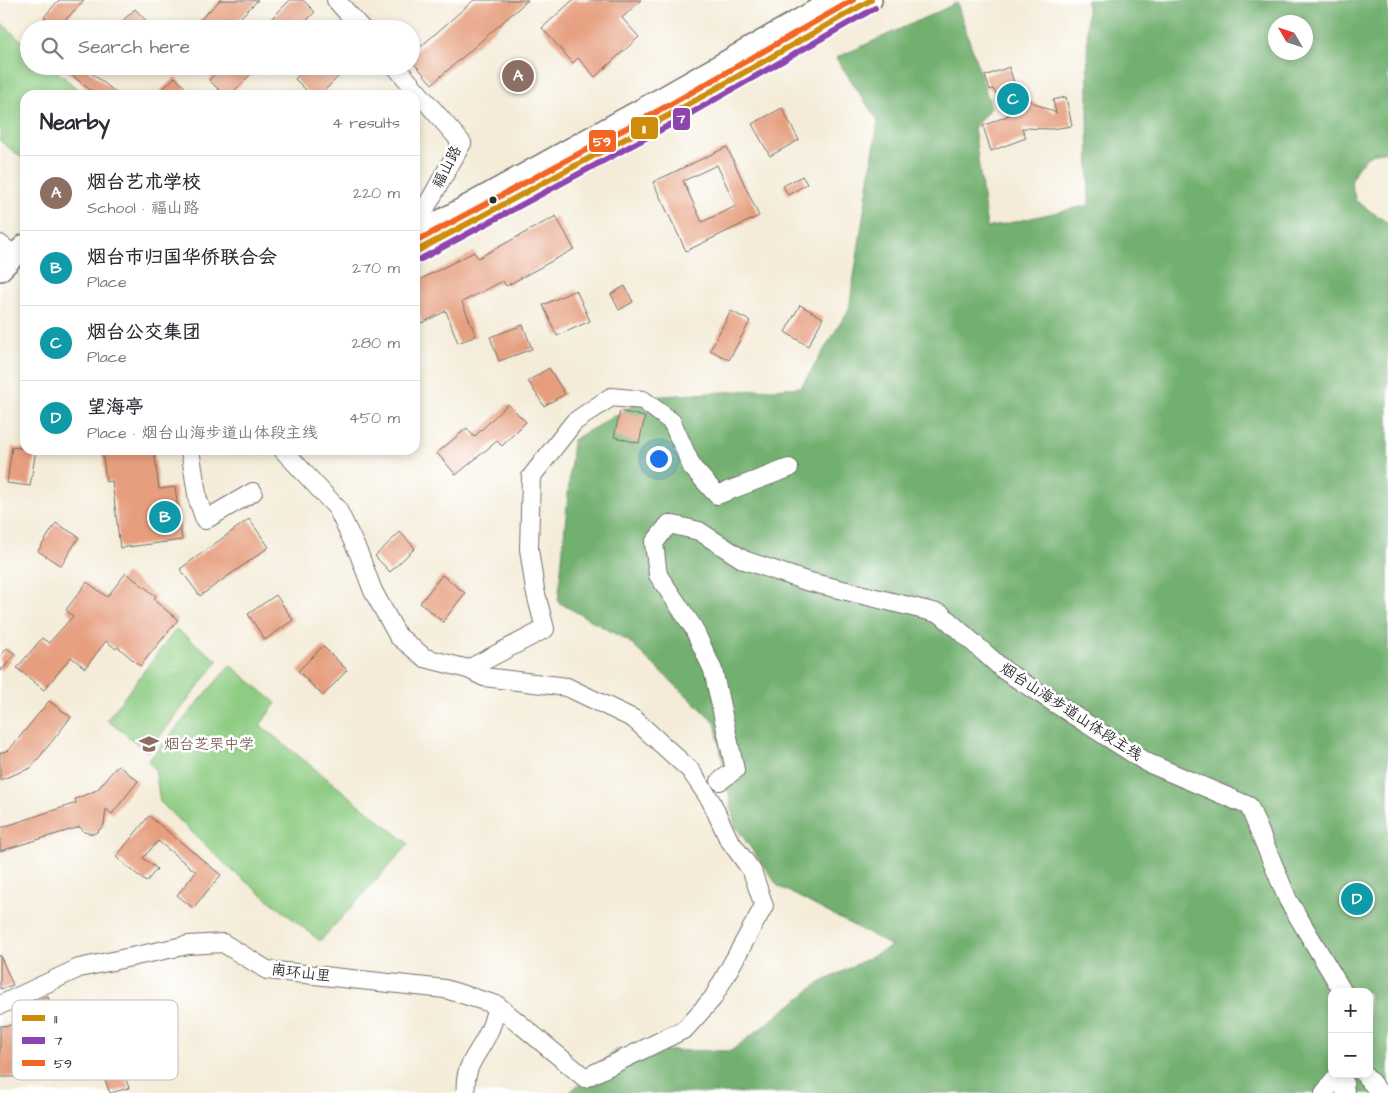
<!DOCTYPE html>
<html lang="en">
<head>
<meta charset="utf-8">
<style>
	body { margin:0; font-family:"Architects Daughter","LXGW WenKai TC",sans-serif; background:#f7f7f7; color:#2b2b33 }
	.controls { position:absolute; right:15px; bottom:15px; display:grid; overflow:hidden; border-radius:10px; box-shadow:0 2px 8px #0003 }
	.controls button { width:45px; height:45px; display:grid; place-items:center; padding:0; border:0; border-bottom:1px solid #e1e1e2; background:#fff; color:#2b2b33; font:25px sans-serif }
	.compass { position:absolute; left:1268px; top:15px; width:45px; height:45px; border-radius:50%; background:#fff; box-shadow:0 2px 8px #0003; rotate:309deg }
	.you { position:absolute; left:658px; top:458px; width:18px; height:18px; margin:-12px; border:4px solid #fff; border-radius:50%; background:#1a73e8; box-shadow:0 0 0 8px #1a73e833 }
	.badge { display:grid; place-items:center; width:32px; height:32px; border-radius:50%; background:#d1495b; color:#fff; font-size:16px; font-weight:700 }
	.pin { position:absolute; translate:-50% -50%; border:2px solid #fff; box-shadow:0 1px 5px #0006 }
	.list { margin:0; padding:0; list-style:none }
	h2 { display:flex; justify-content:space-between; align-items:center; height:65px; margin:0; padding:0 20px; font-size:21px }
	h2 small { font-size:16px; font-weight:400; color:#7c7c81 }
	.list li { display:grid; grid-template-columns:32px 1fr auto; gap:15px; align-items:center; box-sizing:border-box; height:75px; padding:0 20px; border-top:1px solid #e1e1e2 }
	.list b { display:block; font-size:19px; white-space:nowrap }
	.list p { margin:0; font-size:16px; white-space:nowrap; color:#7c7c81 }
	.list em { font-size:16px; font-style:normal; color:#7c7c81 }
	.icon { flex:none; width:28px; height:28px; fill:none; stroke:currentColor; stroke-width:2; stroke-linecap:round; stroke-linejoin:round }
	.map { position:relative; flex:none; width:1388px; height:1093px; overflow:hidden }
	.search { position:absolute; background:#fff; box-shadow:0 2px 8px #0003; left:20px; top:20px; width:400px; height:55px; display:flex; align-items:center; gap:12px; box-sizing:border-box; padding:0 18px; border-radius:28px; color:#7c7c81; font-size:19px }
	.panel { position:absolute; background:#fff; box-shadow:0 2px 8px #0003; left:20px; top:90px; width:400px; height:365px; border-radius:15px }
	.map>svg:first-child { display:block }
	.green { fill:#8dcc82; stroke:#5c7c56 }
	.forest { fill:#72b070; stroke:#4e6e4e; fill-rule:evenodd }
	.building { fill:#e69e7e; fill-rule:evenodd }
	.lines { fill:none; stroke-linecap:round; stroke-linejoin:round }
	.minor-casing { stroke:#716f68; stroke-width:20 }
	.major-casing { stroke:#716f68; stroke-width:24 }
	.minor { stroke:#fff; stroke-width:18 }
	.major { stroke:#fff; stroke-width:21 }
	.bus-1-casing { stroke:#fff; stroke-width:10 }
	.bus-2-casing { stroke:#fff; stroke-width:10 }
	.bus-3-casing { stroke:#fff; stroke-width:10 }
	.bus-1 { stroke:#ce8d09; stroke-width:6 }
	.bus-2 { stroke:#8e44ad; stroke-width:6 }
	.bus-3 { stroke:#f26522; stroke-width:6 }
	.bus-dot { fill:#2b2b2b; stroke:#fff; stroke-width:2 }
	.labels { text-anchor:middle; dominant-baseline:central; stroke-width:5; stroke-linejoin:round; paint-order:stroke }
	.street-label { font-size:15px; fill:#2b2b2b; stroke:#fff }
	.education-label { font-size:15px; fill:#785e54; stroke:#fff; text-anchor:start }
	.key { fill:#fff; stroke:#bfbfbf; stroke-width:1 }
	.key-label { font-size:14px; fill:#2b2b2b }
	.line-badge { stroke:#fff; stroke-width:2 }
	.badge-label { font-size:14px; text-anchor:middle; font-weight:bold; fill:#fff }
</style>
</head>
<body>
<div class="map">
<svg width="1388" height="1093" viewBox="0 0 1388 1093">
	<rect width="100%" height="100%" fill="#fff"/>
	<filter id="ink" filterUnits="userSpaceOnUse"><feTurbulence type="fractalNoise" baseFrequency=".02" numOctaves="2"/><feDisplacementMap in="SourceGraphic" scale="10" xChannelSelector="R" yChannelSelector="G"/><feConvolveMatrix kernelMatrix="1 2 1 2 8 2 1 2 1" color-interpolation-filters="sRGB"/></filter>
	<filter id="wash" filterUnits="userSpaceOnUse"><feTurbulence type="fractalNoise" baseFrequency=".0096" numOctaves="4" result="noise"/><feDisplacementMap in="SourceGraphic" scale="20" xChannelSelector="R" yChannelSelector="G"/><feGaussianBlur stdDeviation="1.12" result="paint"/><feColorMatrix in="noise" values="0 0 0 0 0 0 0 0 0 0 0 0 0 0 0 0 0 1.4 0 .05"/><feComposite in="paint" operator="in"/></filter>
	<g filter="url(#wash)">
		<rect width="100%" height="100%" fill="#f4ecd8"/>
		<g class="green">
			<polygon points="0,22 29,47 29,66 51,66 84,95 25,95 25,160 0,141"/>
			<polygon points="176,629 218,661 148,752 107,720"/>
			<polygon points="230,665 276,703 260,725 409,844 320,941 234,872 160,802 155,769 148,761"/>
		</g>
		<path class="forest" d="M1087,0h301v151l-17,3 -14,13 -6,16 5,18 32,22v870h-819l47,-43 115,1 87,-67 74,-38 -114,-60 -43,-60 -20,-104 -87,-81 -70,-39 15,-162 74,-43 154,-10 48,-78 29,-188 -42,-63 121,-55 34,104 -17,21 13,100 102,-23zM1276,22h30v30h-30zM1332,992h37v82h-37z"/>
		<g id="blocks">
			<g class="building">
				<polygon points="59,0 84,0 57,29 44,17"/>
				<polygon points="220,0 258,0 229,29 191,29"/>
				<polygon points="290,0 303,0 315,12 298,29 261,29"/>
				<polygon points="474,0 528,0 432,84 411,60 411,55"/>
				<polygon points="573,0 641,0 622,18 639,37 595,77 578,58 573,63 542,28"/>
				<polygon points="135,9 154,29 114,29"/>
				<polygon points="61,66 83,66 119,95 96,95"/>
				<polygon points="222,66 259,66 230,95 224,95 209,80"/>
				<polygon points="308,66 349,66 320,95 311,95 295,79"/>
				<polygon points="1009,67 1015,86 1018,85 1030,101 1056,113 1053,100 1066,97 1072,126 1051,129 1022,128 1026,138 991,151 983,126 1009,115 993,89 990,90 985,76"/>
				<polygon points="175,77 192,95 156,95"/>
				<polygon points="782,108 799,140 770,156 752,124"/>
				<path d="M727,147l32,69 -73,35 -33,-69zM717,165l19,41 -34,16 -19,-41z"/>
				<polygon points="802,176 807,184 788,195 783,186"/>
				<polygon points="556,216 574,249 506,286 503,281 462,302 476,336 458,343 446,311 422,323 415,308 415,282 474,252 478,258"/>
				<polygon points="625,286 633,302 619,310 611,294"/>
				<polygon points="576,290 590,321 557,336 543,305"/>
				<polygon points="800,305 823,318 808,346 785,332"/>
				<polygon points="731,311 750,321 729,360 710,350"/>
				<polygon points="523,325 532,349 499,361 490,337"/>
				<polygon points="549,368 565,394 544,406 528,381"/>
				<polygon points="508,404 526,422 502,446 497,441 456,475 437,453 467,428 474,437"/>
				<polygon points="620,411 645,417 639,443 614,437"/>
				<polygon points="12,447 36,450 30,486 7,483"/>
				<polygon points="102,450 154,450 159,489 175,487 182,540 120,548 112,481 106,482"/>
				<polygon points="249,519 269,547 200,596 180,569"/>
				<polygon points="56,523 79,537 61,566 38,551"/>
				<polygon points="400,532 415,548 390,572 375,556"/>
				<polygon points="126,573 156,596 154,600 178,620 140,666 118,647 116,649 106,641 85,668 71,657 44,690 17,668 42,638 49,643 73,616 66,610 87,582 107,597"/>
				<polygon points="442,575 465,593 443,622 420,603"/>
				<polygon points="276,595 293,620 265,640 248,614"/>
				<polygon points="323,646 347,670 323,696 298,671"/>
				<polygon points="7,648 15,654 0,672 0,657"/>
				<polygon points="49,701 71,717 31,768 0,780 0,753 9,750"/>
				<polygon points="118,765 138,781 112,814 106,809 104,825 97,832 93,834 84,832 80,827 0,851 0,828 76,803 75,799 97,790"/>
				<polygon points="149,816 221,875 193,908 177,895 196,872 158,841 143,858 157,869 146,882 116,857"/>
				<polygon points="1360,888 1369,906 1355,913 1346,895"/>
				<polygon points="0,955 13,985 0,989"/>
				<polygon points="48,996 53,1017 34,1021 30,1003"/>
				<polygon points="13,1025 15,1077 0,1077 0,1026"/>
				<polygon points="118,1057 129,1088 110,1093 99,1064"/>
			</g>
		</g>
	</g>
	<g filter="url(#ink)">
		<use href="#blocks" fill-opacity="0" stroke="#716f68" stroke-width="1"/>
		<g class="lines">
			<defs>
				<g id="minor">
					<polyline points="336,0 362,29"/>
					<polyline points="395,66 462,143 415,227"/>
					<polyline points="0,244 14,255"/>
					<polyline points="190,450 198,500 205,520 253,492"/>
					<polyline points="468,669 545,629 535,590 529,549 531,477 574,422 611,397 643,400 672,422 692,467 717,495 789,468"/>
					<polyline points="720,781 735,770 713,670 693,627 658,575 654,543 669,524 699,531 744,560 806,581 941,614 1005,671 1146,762 1249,806 1288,900 1343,992"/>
					<polyline points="0,1005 79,968 188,945 223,943 267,970 445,989 497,1005 585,1078 685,1029 713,998 764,906 752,871 728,838 711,801 690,770 634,719 567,687 484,677 468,669 425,658 398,636 373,591 359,554 337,508 283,450"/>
					<polyline points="1343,1074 1345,1093"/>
					<polyline points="1364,1074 1380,1093"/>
					<path d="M466,1093c-3,-29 13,-38 23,-62 4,-8 6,-17 8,-26"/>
					<polyline points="1324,1093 1339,1074"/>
				</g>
				<g id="major">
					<polyline points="415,235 666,96 834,0"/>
					<polyline points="415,252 675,112 871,0"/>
					<polyline points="0,270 25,245"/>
				</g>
			</defs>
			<use href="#minor" class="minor-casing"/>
			<use href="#major" class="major-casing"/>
			<use href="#minor" class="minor"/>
			<use href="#major" class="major"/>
			<defs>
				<polyline id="bus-1" points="415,252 675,112 871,0"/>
				<polyline id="bus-2" points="419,260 679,120 875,8"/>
				<polyline id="bus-3" points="415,242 671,104 853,0"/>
			</defs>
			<use href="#bus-1" class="bus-1-casing"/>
			<use href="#bus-2" class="bus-2-casing"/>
			<use href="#bus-3" class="bus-3-casing"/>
			<use href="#bus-1" class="bus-1"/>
			<use href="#bus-2" class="bus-2"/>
			<use href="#bus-3" class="bus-3"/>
		</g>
	</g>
	<defs>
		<symbol id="school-bare" viewBox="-9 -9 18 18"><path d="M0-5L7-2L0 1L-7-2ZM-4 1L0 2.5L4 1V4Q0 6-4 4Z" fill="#8d6e63" stroke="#fff" stroke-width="2.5" paint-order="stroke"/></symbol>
	</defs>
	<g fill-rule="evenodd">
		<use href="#school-bare" x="135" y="730" width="28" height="28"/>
	</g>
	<circle class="bus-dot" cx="493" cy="200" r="4.5"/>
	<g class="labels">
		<g class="street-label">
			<text transform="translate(447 167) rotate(-63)">福山路</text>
			<text transform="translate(1071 712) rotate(33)">烟台山海步道山体段主线</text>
			<text transform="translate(301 973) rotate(7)">南环山里</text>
		</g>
		<g class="education-label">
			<text x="164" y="744">烟台芝罘中学</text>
		</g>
	</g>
	<rect x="12" y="1000" width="166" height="80" rx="8" class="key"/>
	<rect x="22" y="1015" width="23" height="6" fill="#ce8d09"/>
	<rect x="22" y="1037" width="23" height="7" fill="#8e44ad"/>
	<rect x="22" y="1060" width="23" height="6" fill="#f26522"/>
	<g class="key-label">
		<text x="54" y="1023">11</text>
		<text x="54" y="1045">7</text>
		<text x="54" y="1068">59</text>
	</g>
	<g class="line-badge">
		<rect x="672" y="107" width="19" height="24" rx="5" fill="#8e44ad"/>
		<rect x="630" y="116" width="29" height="24" rx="5" fill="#ce8d09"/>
		<rect x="588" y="129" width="29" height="24" rx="5" fill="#f26522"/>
	</g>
	<g class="badge-label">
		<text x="681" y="123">7</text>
		<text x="644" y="133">11</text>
		<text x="602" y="146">59</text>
	</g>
</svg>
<div class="controls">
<button>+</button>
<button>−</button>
</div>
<svg class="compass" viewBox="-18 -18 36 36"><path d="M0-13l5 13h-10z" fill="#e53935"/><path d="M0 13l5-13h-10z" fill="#7c7c81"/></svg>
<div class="you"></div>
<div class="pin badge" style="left:518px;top:76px;background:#8d6e63">A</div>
<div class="pin badge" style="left:165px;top:517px;background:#0f9aa8">B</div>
<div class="pin badge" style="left:1013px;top:99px;background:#0f9aa8">C</div>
<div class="pin badge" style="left:1357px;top:899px;background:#0f9aa8">D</div>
<div class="search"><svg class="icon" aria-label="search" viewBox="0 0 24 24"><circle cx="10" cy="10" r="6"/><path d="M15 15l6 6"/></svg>Search here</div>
<section class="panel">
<h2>Nearby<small>4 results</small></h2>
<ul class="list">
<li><span class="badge" style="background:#8d6e63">A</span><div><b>烟台艺术学校</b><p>School · 福山路</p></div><em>220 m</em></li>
<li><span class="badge" style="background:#0f9aa8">B</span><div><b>烟台市归国华侨联合会</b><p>Place</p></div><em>270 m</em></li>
<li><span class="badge" style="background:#0f9aa8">C</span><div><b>烟台公交集团</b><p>Place</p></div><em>280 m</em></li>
<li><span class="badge" style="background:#0f9aa8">D</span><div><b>望海亭</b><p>Place · 烟台山海步道山体段主线</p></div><em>450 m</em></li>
</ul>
</section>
</div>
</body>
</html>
